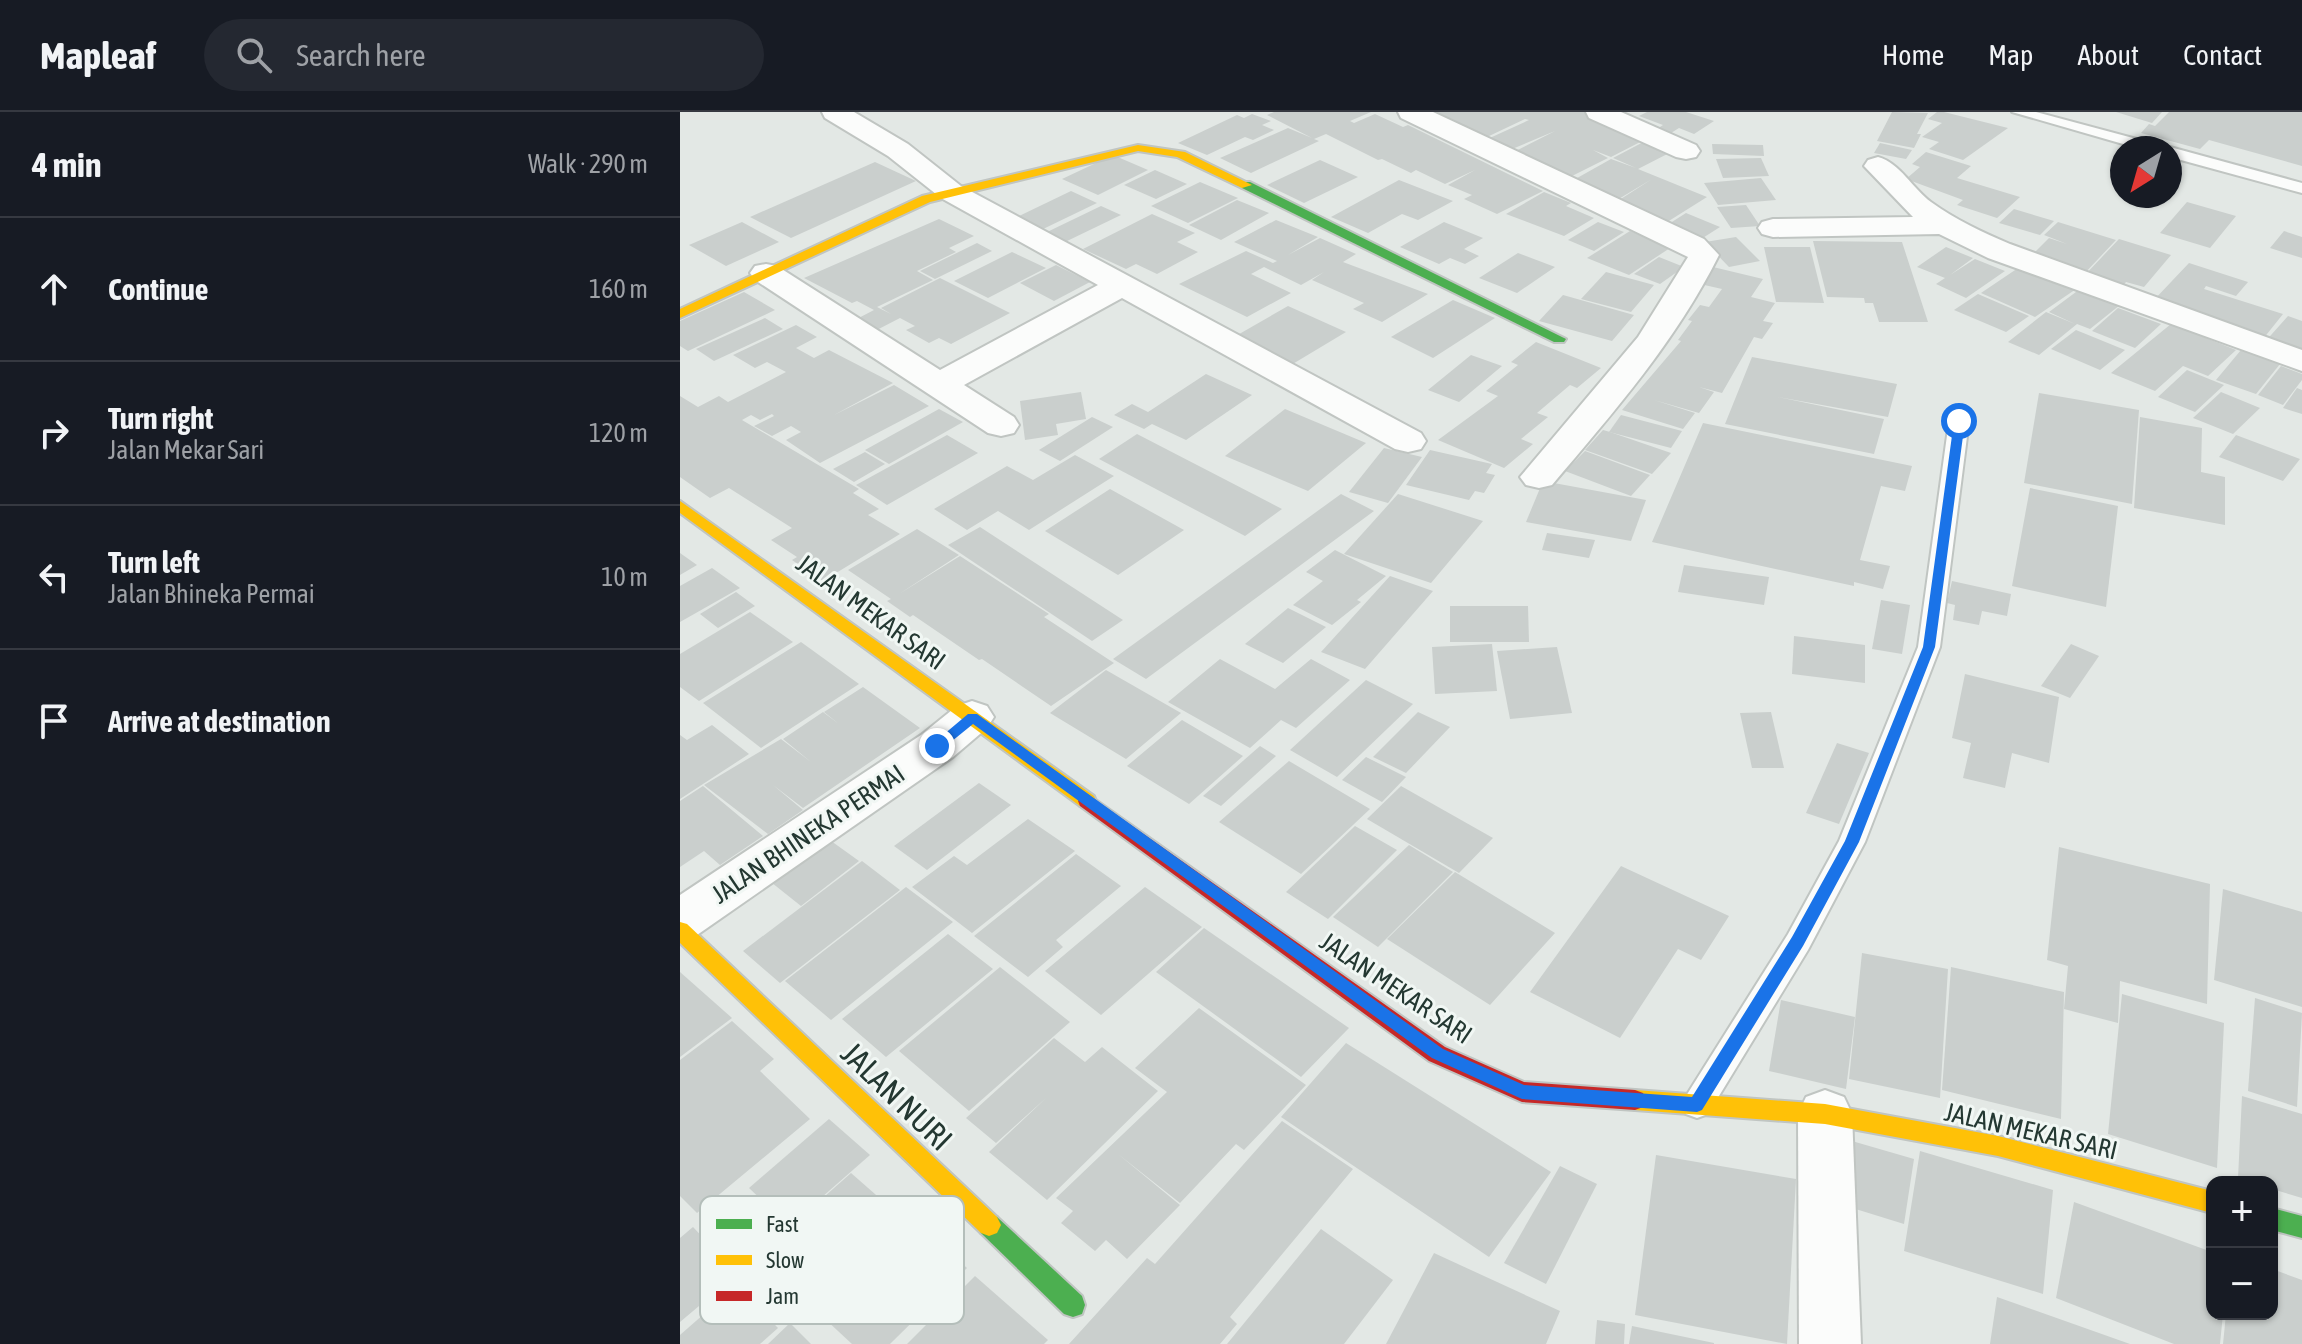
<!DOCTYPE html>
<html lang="en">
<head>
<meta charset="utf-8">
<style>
	body { margin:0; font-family:"Asap Condensed",sans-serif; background:#242831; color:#f1f3f6 }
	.controls { position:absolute; right:24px; bottom:24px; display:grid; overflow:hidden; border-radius:16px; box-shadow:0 2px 6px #0004 }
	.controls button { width:72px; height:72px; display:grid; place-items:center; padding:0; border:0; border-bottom:2px solid #363941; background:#171b24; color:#f1f3f6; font:40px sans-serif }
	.compass { position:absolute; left:1430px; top:24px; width:72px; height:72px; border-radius:50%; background:#171b24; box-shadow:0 2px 6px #0004; rotate:217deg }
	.stop { position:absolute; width:24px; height:24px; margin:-18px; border:6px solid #1a73e8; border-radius:50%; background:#fff }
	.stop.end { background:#1a73e8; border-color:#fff; box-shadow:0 2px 8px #0008 }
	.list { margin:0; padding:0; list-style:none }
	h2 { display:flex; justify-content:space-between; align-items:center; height:104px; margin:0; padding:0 32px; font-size:34px }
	h2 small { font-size:26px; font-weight:400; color:#9ea1a6 }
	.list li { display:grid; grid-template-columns:52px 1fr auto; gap:24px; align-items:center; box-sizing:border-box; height:144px; padding:0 32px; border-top:2px solid #363941 }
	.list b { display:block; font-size:30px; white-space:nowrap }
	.list p { margin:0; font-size:26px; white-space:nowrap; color:#9ea1a6 }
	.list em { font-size:26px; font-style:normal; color:#9ea1a6 }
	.icon { flex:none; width:44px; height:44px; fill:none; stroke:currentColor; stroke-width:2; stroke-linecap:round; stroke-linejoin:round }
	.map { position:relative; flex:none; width:1622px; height:1232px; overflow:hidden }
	header { display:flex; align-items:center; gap:48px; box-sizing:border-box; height:112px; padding:0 40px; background:#171b24; border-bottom:2px solid #363941 }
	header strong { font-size:38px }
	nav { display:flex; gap:44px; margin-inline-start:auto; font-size:28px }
	.search { width:560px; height:72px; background:#242831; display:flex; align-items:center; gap:20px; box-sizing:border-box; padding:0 28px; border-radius:44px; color:#9ea1a6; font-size:30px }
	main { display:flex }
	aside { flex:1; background:#171b24 }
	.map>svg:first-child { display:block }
	.building { fill:#cacfcd }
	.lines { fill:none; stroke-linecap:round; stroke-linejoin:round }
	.lane-casing { stroke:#c0c5c2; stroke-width:4 }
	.street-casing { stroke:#c0c5c2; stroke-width:4 }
	.fast-casing { stroke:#c0c5c2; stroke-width:4 }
	.slow-casing { stroke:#c0c5c2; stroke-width:4 }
	.jam-casing { stroke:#c0c5c2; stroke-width:4 }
	.lane { fill:#fbfcfb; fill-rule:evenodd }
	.street { fill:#fbfcfb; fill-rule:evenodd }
	.fast { fill:#4caf50; fill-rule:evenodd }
	.slow { fill:#ffc107; fill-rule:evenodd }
	.jam { fill:#c62828; fill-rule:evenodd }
	.route { fill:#1a73e8 }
	.labels { text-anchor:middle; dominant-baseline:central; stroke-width:6; stroke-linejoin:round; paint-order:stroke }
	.street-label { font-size:26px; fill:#243832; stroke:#f1f7f4 }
	.near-street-label { font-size:32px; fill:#243832; stroke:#f1f7f4 }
	.key { fill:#f1f7f4; stroke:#b4beba; stroke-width:2 }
	.key-label { font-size:22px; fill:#243832 }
</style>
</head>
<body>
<header>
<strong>Mapleaf</strong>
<div class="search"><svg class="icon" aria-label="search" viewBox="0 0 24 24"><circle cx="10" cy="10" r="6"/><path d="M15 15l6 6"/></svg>Search here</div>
<nav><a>Home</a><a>Map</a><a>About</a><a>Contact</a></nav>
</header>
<main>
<aside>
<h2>4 min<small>Walk · 290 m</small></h2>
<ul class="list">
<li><svg class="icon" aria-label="ahead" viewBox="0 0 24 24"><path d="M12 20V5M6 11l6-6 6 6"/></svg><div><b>Continue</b></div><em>160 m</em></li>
<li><svg class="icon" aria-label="right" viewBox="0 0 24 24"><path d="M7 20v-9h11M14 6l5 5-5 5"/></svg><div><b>Turn right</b><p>Jalan Mekar Sari</p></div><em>120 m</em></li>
<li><svg class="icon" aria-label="left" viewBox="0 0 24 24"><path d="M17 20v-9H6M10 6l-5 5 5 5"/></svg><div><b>Turn left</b><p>Jalan Bhineka Permai</p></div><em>10 m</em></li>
<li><svg class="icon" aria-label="arrive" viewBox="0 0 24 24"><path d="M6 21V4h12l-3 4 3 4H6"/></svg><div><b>Arrive at destination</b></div></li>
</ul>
</aside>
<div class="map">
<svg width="1622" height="1232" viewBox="0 0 1622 1232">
	<rect width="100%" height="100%" fill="#e3e8e5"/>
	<g class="building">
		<polygon points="594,0 691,0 670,9 674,11 695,2 723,15 728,13 863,79 817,102 784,87 792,83 768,73 795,58 765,72 736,58 731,61 702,47 698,48 646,22 634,27 639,29 571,61 540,46 608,16 632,26 587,3"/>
		<polygon points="739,0 905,0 966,27 931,45 913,38 928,46 882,69 828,43 875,19 825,40 801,30 849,8 845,7 807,25 800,22 795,24"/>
		<polygon points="967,0 1006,0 1034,9 1014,22 999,16 991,21 977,17 983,13 959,4"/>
		<polygon points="1212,0 1248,1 1237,22 1241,22 1234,36 1197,29"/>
		<polygon points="1257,0 1264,0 1328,16 1283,48 1249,37 1259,30 1242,25 1262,11 1248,7"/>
		<polygon points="1436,0 1482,0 1472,11"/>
		<polygon points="1489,0 1622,0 1622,54 1529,28 1520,37 1461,21 1469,12 1475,14"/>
		<polygon points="572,2 591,9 582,13 594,18 573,28 565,25 527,43 498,31 557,3 564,6"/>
		<polygon points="971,26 997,37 958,57 1027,85 984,112 933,92 972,67 937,88 890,70 931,47 956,56 933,46"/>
		<polygon points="1200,31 1232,38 1226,47 1194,41"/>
		<polygon points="1032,32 1083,33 1084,44 1033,42"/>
		<polygon points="1246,40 1291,54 1277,66 1340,85 1317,106 1277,93 1283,88 1226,67 1240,55 1232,52"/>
		<polygon points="433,43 468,58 418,83 382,67"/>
		<polygon points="1081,46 1089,64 1043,66 1036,47"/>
		<polygon points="640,48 678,65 624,91 587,73"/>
		<polygon points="195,50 236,69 111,126 70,105"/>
		<polygon points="475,58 507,72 476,87 444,73"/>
		<polygon points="1081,66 1096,88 1038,93 1024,71"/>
		<polygon points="719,68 773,89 738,108 722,102 688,121 651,105"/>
		<polygon points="520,70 558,86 508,111 471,94"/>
		<polygon points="391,79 417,91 361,118 335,106"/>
		<polygon points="864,80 891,91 886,94 914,106 884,124 826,102"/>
		<polygon points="557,88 589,101 541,128 509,113"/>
		<polygon points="1507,90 1556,104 1530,136 1480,121"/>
		<polygon points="1066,93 1080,114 1051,116 1037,95"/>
		<polygon points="421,94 441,103 385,130 365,121"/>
		<polygon points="1334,97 1374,109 1360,123 1319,111"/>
		<polygon points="1006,101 1040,115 1018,129 984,115"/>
		<polygon points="472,102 515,121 497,130 518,140 477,162 456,152 446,157 403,137"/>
		<polygon points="259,107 294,124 269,136 276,140 237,159 253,168 197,195 211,202 201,196 260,166 330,201 271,232 259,226 249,231 226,218 235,214 220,206 189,222 169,211 194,198 177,189 172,191 124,166"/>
		<polygon points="596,108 638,125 608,143 640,126 676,142 663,150 748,182 702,210 673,197 684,191 632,168 644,160 621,173 584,155 571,162 611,181 567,205 499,172 566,139 593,151 597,149 554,130"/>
		<polygon points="62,110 99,130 46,154 9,133"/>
		<polygon points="764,110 803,126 784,137 799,144 785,152 770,146 759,152 720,135"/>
		<polygon points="918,110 944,120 914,139 888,128"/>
		<polygon points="1378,110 1436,128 1404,162 1350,145 1369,126 1387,132 1364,123"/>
		<polygon points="950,119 990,136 949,163 907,146"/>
		<polygon points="1604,119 1622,125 1622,146 1590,136"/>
		<polygon points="1056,125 1080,149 1049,155 1025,130"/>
		<polygon points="1439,127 1491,143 1464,175 1446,170 1441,176 1404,164"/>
		<polygon points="1133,129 1222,130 1248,210 1199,210 1193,191 1185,191 1184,186 1147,185"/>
		<polygon points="297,131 312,139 255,167 240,159"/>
		<polygon points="1084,135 1130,135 1144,191 1096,190"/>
		<polygon points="1266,135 1293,146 1270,163 1295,147 1325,159 1286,186 1256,172 1265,166 1237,155"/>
		<polygon points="332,140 366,156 308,186 274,169"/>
		<polygon points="838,141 875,155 837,181 799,166"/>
		<polygon points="979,145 1004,155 980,172 954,162"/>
		<polygon points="1509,151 1568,170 1556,184 1526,174 1524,177 1603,202 1583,227 1473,189"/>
		<polygon points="1344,152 1399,175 1355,205 1301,181"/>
		<polygon points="376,153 410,170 374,189 340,171"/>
		<polygon points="1033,155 1083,167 1071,185 1095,191 1083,209 1093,211 1082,227 1074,225 1042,281 1019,275 1034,280 1019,301 974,288 1015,301 1003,317 942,298 1001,229 998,228 1012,209 1008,208 1020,193 1029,195 1042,177 1020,172"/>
		<polygon points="926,160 974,173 951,200 901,187"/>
		<polygon points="1400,177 1440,193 1410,217 1397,212 1359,243 1328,230 1366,200 1395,212 1369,200"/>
		<polygon points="64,180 95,198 8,239 0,234 0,209"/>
		<polygon points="1298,182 1349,204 1326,220 1274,198"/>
		<polygon points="883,183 954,203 932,229 859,209"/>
		<polygon points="773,188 815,206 753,246 711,225"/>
		<polygon points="608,194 666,220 611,253 554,225"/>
		<polygon points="1438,196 1481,212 1455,236 1412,219"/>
		<polygon points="1608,204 1622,209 1622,246 1583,232"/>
		<polygon points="85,206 103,217 34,249 16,237"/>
		<polygon points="1491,212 1556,238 1528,264 1503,254 1475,279 1431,261"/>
		<polygon points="116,213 137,225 116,236 134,246 149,238 213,271 154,303 214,273 249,294 140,351 106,328 121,320 111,314 92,324 74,314 94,304 92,302 80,308 71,303 62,308 179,377 173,381 199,397 188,403 220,422 143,469 112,448 117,445 91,428 112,416 49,376 30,386 0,365 0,284 18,295 39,284 48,290 106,260 87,250 75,256 53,243"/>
		<polygon points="1396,218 1445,238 1420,258 1371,237"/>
		<polygon points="856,230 921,256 897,276 890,273 857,301 868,305 841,327 853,332 824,356 758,328 818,284 806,279 838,253 831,250"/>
		<polygon points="1561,238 1600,252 1576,282 1536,268"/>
		<polygon points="791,243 822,254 779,290 748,278"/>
		<polygon points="1072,245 1217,272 1208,305 1098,285 1204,307 1194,342 1045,312"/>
		<polygon points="1601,254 1622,262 1622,268 1603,293 1578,283"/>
		<polygon points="1507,258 1544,273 1515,300 1478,285"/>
		<polygon points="526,262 572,283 506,328 472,312 464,317 434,303 452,292 468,300"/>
		<polygon points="1617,276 1622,278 1622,302 1603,296"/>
		<polygon points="401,280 406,307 376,312 378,323 345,328 340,289"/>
		<polygon points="1541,280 1580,296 1553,322 1513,306"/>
		<polygon points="1359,281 1459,298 1452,392 1344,371"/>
		<polygon points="259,297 283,310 209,352 185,338"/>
		<polygon points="605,297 686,331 628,379 545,344"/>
		<polygon points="941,303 1002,319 991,336 929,320"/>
		<polygon points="412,305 433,315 380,349 359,338"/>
		<polygon points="1460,305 1522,316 1521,360 1545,365 1545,413 1454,396"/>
		<polygon points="1023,311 1232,354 1225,379 1201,374 1180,448 1210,454 1203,477 1174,470 1174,474 972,430"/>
		<polygon points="923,318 930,320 991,341 972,362 905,338"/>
		<polygon points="457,322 602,397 565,424 419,347"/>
		<polygon points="267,323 298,341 207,393 176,373"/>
		<polygon points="1556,323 1620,347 1603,369 1539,345"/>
		<polygon points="704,336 742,345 708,391 669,380"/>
		<polygon points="750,338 812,352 806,361 815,363 804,381 795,379 789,388 726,373"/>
		<polygon points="905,339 970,363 951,384 885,359"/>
		<polygon points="185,340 205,352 174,370 153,357"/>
		<polygon points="395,343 434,364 349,418 318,399 287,418 254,397 327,354 353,368"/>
		<polygon points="863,369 966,388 951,429 846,410"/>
		<polygon points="1350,376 1438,394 1426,495 1332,474"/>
		<polygon points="430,377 504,418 438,463 365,419"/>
		<polygon points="661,382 694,399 466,567 433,547"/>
		<polygon points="718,382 803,409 751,471 664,442"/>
		<polygon points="300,415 443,508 412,529 268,433"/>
		<polygon points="237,417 279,443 219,482 280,444 369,502 364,505 434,551 371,594 302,547 299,548 233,503 230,505 207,489 211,487 168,458"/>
		<polygon points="867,421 915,428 909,446 862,438"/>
		<polygon points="655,438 706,464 677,488 681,490 652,513 613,493 643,469 626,460"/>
		<polygon points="0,441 17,453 0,463"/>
		<polygon points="1004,453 1089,465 1084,493 998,480"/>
		<polygon points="32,456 60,476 0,510 0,474"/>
		<polygon points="710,464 753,479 685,557 641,540"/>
		<polygon points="1272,469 1331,482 1327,504 1302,499 1299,513 1273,508 1275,493 1267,491"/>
		<polygon points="56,480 75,494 38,516 20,502"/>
		<polygon points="1201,488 1230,493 1222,542 1192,537"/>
		<polygon points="770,494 848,494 849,530 770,530"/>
		<polygon points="608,496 646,515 603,551 565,532"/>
		<polygon points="70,500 113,530 19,589 0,575 0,542"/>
		<polygon points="1114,524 1185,533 1185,571 1112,562"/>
		<polygon points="121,530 179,572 81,636 23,591"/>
		<polygon points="812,532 817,579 755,582 752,535"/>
		<polygon points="1391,532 1419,544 1390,586 1361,574"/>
		<polygon points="877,535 892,601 830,607 817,539"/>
		<polygon points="540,547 595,577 631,547 670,568 616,616 601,608 570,636 488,590"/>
		<polygon points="426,558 501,601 446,647 370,601"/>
		<polygon points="1285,562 1379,585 1369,651 1332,641 1325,676 1283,666 1291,631 1272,626"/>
		<polygon points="686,568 733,592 657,665 610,638"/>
		<polygon points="183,575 240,616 123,696 93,673 123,698 88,722 24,673 101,627 131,650 103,627 143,600 159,612 144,600"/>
		<polygon points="738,600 770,615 726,661 693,645"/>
		<polygon points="1091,600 1104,656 1072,656 1060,601"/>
		<polygon points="502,608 563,644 509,692 447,654"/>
		<polygon points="32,613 69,642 0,687 0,623 7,628"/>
		<polygon points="1157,631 1189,641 1159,712 1126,701"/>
		<polygon points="580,634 596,644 541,694 523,684"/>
		<polygon points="686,645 726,665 702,690 662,668"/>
		<polygon points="609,649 690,697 621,762 539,710"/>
		<polygon points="299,671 331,693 247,758 214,734"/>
		<polygon points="23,674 83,724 40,753 24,739 0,755 0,689"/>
		<polygon points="721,674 813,726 779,761 687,707"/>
		<polygon points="348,707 395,739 292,821 232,775 274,744 287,753"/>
		<polygon points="675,714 717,738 648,807 606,780"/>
		<polygon points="140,721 179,749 121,794 82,763"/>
		<polygon points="729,733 773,760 698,835 653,805"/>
		<polygon points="1379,735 1530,772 1527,892 1440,869 1438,911 1384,897 1388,854 1367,848"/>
		<polygon points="396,742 441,774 376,828 383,835 348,865 294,824"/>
		<polygon points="182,749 220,778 100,871 63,839"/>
		<polygon points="941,754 1049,804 1021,848 998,837 940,926 850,880"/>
		<polygon points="775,760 875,821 810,893 707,827"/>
		<polygon points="226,775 273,810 151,908 105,869"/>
		<polygon points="465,775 522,815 421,903 365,859"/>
		<polygon points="1543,777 1622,800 1622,895 1534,868"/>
		<polygon points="524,816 669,916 621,965 476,860"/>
		<polygon points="268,822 313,857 206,945 162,907"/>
		<polygon points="1182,841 1268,857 1260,986 1169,967"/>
		<polygon points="320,855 390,910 289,999 219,939"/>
		<polygon points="1271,855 1384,880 1381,1007 1262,978"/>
		<polygon points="0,860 52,906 0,945"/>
		<polygon points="1442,882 1544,911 1537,1056 1428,1022"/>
		<polygon points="1575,886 1622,901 1617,995 1568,979"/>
		<polygon points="1101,888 1175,905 1166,977 1089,959"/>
		<polygon points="519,896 626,973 564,1038 556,1032 500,1091 438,1042 500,1093 447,1147 426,1128 415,1139 381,1111 393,1099 376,1086 487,980 455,956"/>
		<polygon points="52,909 94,947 80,959 130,1007 17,1101 0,1084 0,948"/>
		<polygon points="374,926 405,950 422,935 478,979 367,1088 309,1040 366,986 316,1031 286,1006"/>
		<polygon points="666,931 871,1060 809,1145 601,1005"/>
		<polygon points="1562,984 1622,1002 1622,1086 1592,1077 1592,1070 1571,1070 1558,1066"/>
		<polygon points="149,1007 190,1043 109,1114 69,1076"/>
		<polygon points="602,1009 673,1057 550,1205 557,1212 540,1232 389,1232 467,1146 475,1152"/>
		<polygon points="1165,1027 1234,1047 1224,1112 1153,1090"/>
		<polygon points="1240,1039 1373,1078 1363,1182 1224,1139"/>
		<polygon points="976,1043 1116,1067 1107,1232 955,1203"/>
		<polygon points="880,1054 917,1072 866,1172 824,1151"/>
		<polygon points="171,1061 228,1111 139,1193 83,1139"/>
		<polygon points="1394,1090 1532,1140 1532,1202 1543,1202 1540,1232 1494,1232 1376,1186"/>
		<polygon points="13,1115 57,1162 0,1210 0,1126"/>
		<polygon points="240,1115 287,1156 210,1232 172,1232 144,1206"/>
		<polygon points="641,1117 713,1168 664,1232 547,1232"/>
		<polygon points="754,1141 880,1199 866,1232 706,1232"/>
		<polygon points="1592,1157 1622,1168 1622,1232 1543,1232 1546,1202 1592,1202"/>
		<polygon points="295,1164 368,1228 364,1232 227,1232"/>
		<polygon points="57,1173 98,1216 80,1232 0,1232 0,1223"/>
		<polygon points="1317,1185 1450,1232 1310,1232"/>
		<polygon points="917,1208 945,1212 944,1232 915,1232"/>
		<polygon points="110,1211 131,1232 88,1232"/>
		<polygon points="952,1214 1034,1231 1034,1232 949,1232"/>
	</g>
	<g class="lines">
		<defs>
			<g id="lane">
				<polygon points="1332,0 1356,0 1479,33 1482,36 1457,36"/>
				<polygon points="1490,35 1622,71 1622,81 1490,45"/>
				<polygon points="1279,303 1289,309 1260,535 1185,730 1128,838 1028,1002 1017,1006 1006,1002 1002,993 1006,984 1108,822 1159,729 1238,535 1269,309"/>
			</g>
			<g id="street">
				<polygon points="142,0 174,0 228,32 281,74 741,321 746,329 741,337 728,340 715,337 442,186 284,273 334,305 339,313 334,321 321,324 308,321 75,168 70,161 75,154 86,152 97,154 260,258 418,173 261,86 208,44 145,6"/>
				<path d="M718,0h35l271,127 15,16c-43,86 -105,157 -167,230l-13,3 -13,-3 -6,-8 118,-140 50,-80 -287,-139z"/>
				<polygon points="906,0 941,0 1016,33 1020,39 1016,45 1006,47 996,45 909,6"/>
				<path d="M1198,45c22,6 35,32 53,45 25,18 51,30 79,42l292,106v21l-314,-113 -49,-24 -166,3 -11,-3 -4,-6 4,-6 11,-3 140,-2 -49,-51 4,-6z"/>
				<polygon points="292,589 307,594 314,605 307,616 273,645 17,823 0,829 0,783 241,623 277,594"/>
				<polygon points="1145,978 1164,985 1172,1002 1181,1232 1119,1232 1118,1002 1126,985"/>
			</g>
			<g id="fast">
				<polygon points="562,70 570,70 886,227 884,230 874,230 562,76"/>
				<polygon points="1592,1096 1622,1104 1622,1126 1592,1118"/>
				<polygon points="309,1102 317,1105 402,1184 405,1193 402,1202 393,1205 384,1202 301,1121 297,1113 301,1105"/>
			</g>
			<g id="slow">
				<polygon points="458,33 505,40 572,73 562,76 497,45 458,39 250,90 0,206 0,197 242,84"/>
				<polygon points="0,389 414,684 416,689 414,694 400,694 0,401"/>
				<polygon points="0,810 7,812 317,1105 321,1113 317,1121 309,1124 301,1121 0,831"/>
				<polygon points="955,978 1145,992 1318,1024 1532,1079 1532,1101 1318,1044 1145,1012 955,998 947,995 944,988 947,981"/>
			</g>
			<polygon id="jam" points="407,682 765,935 844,970 955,978 963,981 966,988 963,995 955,998 842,990 749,949 400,694 398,689 400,684"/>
		</defs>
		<use href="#lane" class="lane-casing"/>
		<use href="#street" class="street-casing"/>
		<use href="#fast" class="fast-casing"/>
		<use href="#slow" class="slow-casing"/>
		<use href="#jam" class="jam-casing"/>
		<use href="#lane" class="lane"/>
		<use href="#street" class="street"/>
		<use href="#fast" class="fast"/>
		<use href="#slow" class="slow"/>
		<use href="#jam" class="jam"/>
	</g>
	<polygon class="route" points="1279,305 1285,309 1255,535 1179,730 1123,834 1022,998 1017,1000 842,987 752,946 293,612 261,638 257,639 250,634 288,602 297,602 763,937 844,973 1012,985 1112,825 1165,729 1243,535 1274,309"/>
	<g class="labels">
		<g class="street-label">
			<text transform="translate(191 500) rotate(36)">JALAN MEKAR SARI</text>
			<text transform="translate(128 722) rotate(-34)">JALAN BHINEKA PERMAI</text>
			<text transform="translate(716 876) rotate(34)">JALAN MEKAR SARI</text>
			<text transform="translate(1351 1019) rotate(13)">JALAN MEKAR SARI</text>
		</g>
		<g class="near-street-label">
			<text transform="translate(217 984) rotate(44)">JALAN NURI</text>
		</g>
	</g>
	<rect x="20" y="1084" width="264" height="128" rx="12" class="key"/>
	<rect x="36" y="1107" width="36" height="10" fill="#4caf50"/>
	<rect x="36" y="1143" width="36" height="10" fill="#ffc107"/>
	<rect x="36" y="1179" width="36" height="10" fill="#c62828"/>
	<g class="key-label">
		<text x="86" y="1120">Fast</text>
		<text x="86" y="1156">Slow</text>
		<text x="86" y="1192">Jam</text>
	</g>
</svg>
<div class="controls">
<button>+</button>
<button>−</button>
</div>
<svg class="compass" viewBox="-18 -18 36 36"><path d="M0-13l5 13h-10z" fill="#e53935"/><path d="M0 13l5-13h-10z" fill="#9ea1a6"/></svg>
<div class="stop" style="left:1279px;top:309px"></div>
<div class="stop end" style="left:257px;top:634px"></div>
</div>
</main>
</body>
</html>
